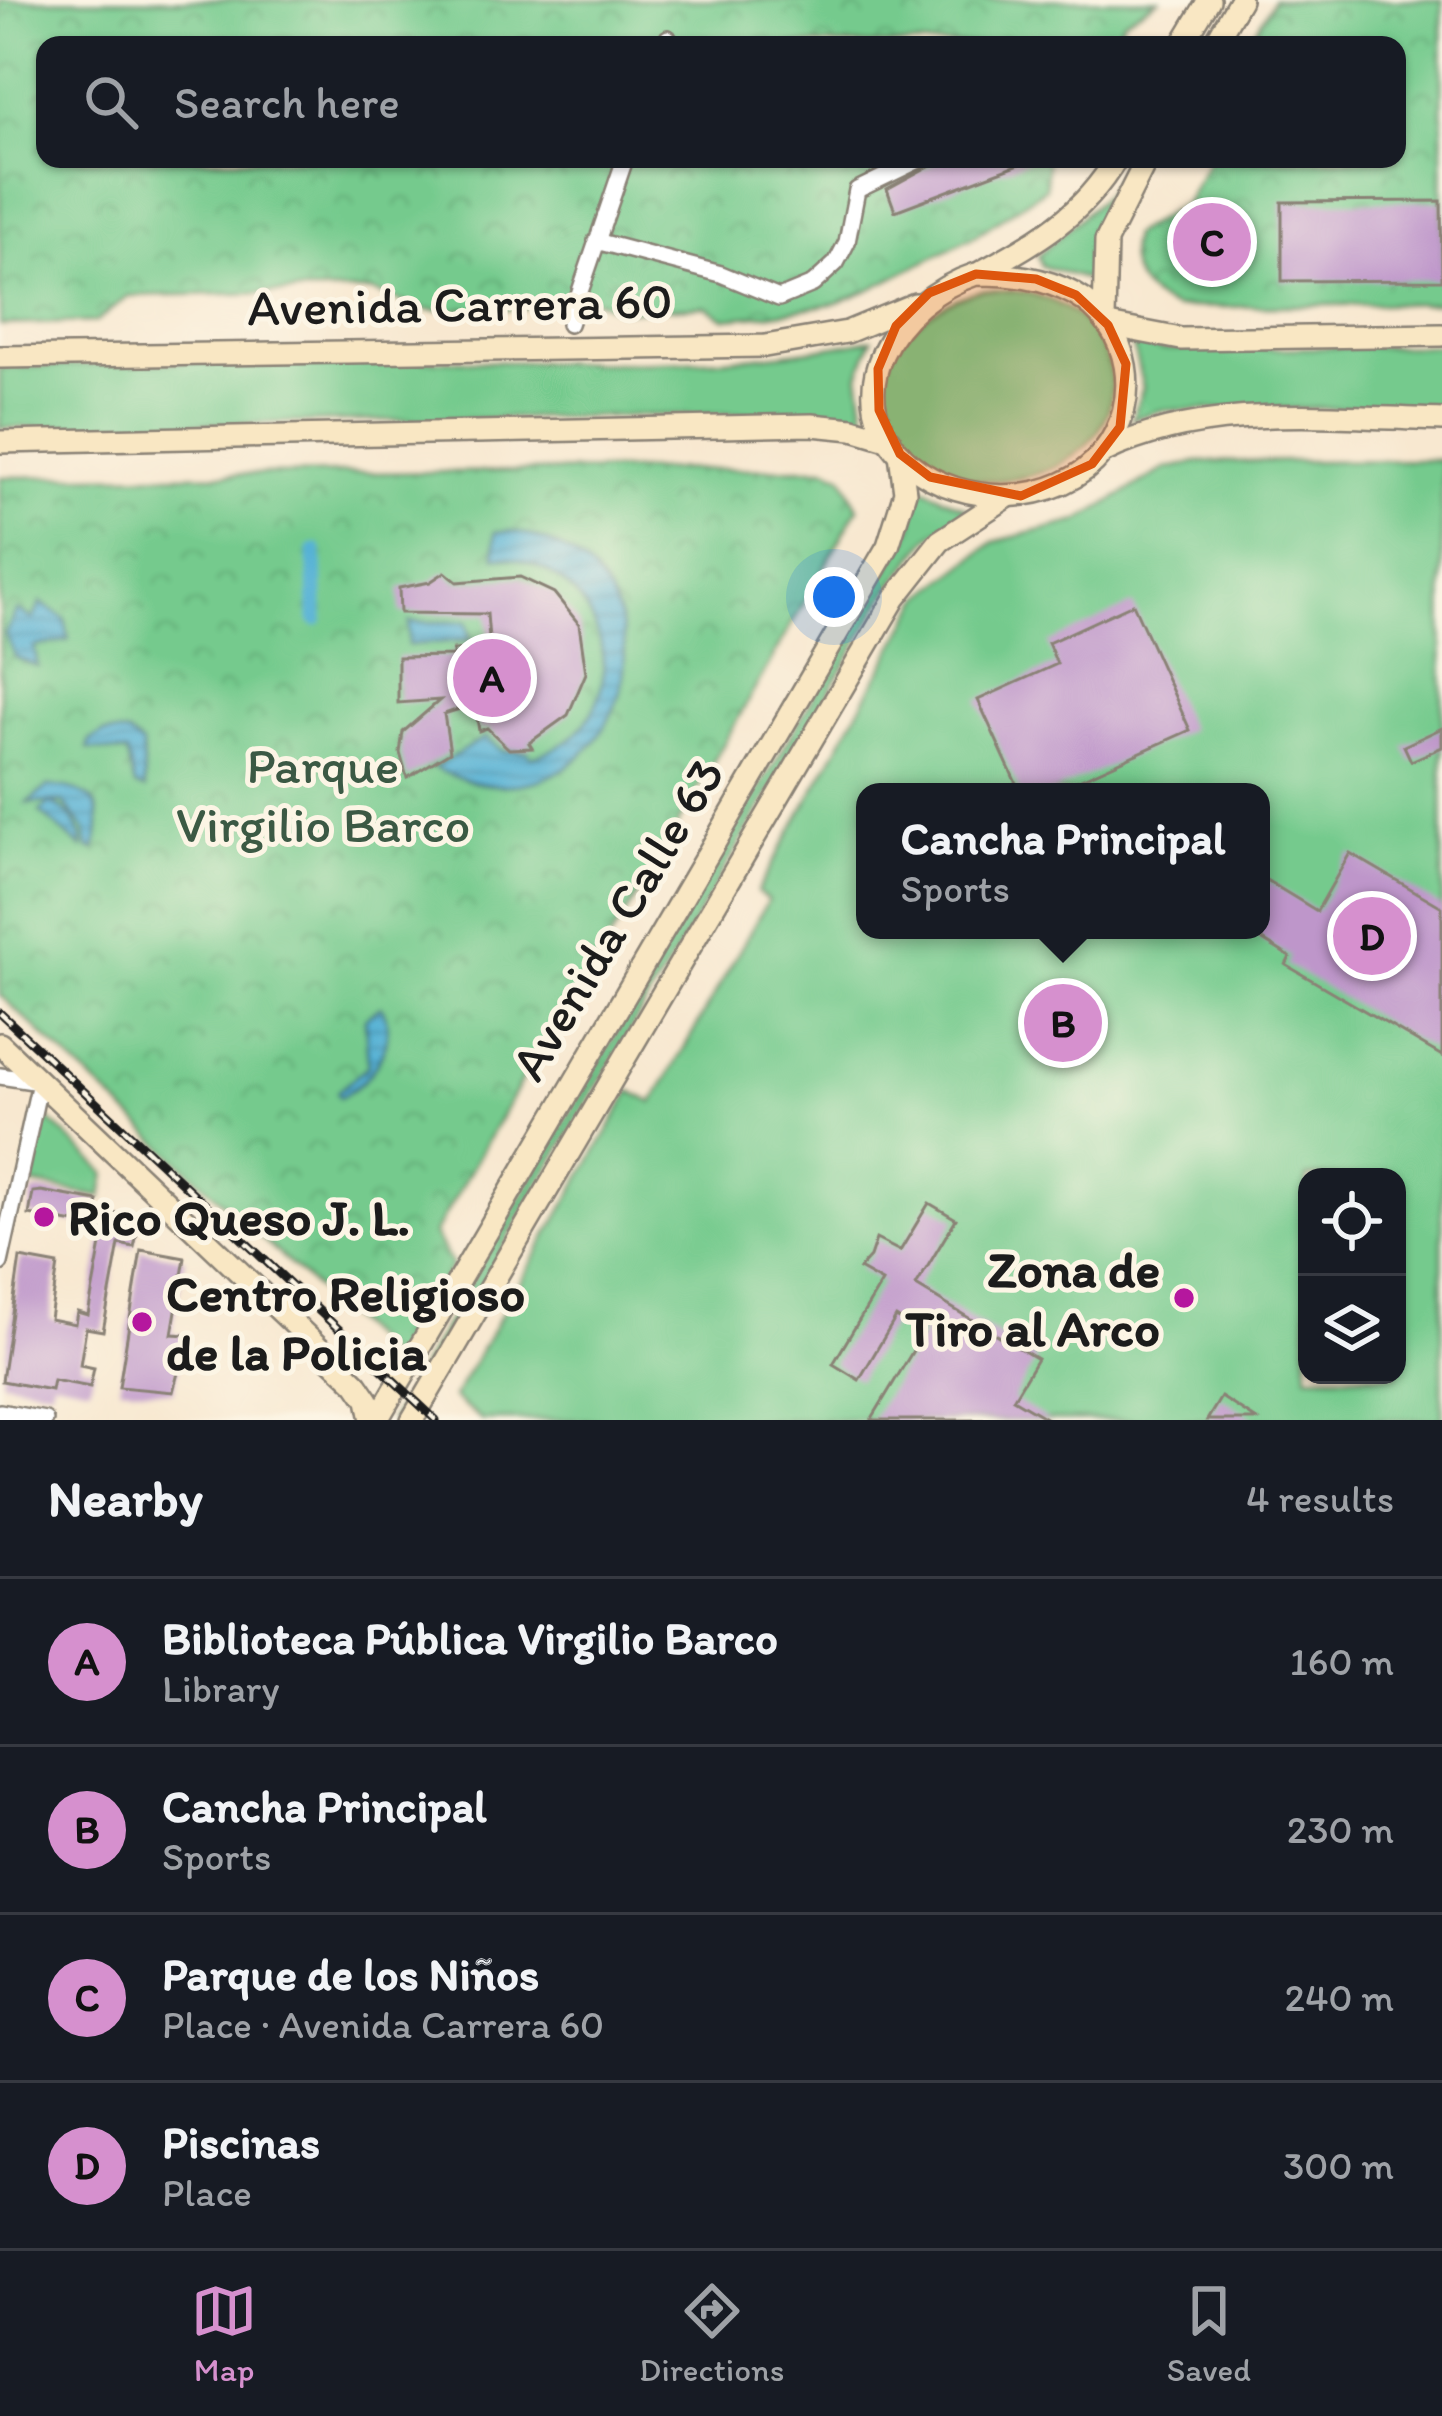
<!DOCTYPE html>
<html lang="en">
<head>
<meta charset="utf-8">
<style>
	body { margin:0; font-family:Itim,sans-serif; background:#20242c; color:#f1f3f6 }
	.controls { position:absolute; right:36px; bottom:36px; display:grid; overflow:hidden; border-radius:24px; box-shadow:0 3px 9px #0004 }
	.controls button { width:108px; height:108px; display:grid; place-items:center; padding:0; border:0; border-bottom:3px solid #363941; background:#171b24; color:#f1f3f6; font:60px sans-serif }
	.you { position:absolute; left:834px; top:597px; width:42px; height:42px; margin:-30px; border:9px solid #fff; border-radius:50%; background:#1a73e8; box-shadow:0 0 0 18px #1a73e833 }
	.badge { display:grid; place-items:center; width:78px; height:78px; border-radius:50%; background:#d690ce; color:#111; font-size:39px; font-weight:700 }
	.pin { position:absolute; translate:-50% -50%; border:6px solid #fff; box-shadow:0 3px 12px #0006 }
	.popup { position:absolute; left:856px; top:783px; width:414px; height:156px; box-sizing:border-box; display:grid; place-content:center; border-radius:24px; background:#171b24; filter:drop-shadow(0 3px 9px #0005); font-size:39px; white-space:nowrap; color:#9ea1a6 }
	.popup b { font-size:45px; color:#f1f3f6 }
	.popup::after { content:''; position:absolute; left:50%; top:100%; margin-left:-24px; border:24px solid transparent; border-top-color:#171b24 }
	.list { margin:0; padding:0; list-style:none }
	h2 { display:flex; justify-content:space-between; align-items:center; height:156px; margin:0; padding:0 48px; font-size:51px }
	h2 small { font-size:39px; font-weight:400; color:#9ea1a6 }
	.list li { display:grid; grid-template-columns:78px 1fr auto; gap:36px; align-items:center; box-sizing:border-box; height:168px; padding:0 48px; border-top:3px solid #363941 }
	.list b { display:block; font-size:45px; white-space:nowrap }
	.list p { margin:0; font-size:39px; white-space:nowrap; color:#9ea1a6 }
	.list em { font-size:39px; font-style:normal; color:#9ea1a6 }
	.icon { flex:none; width:66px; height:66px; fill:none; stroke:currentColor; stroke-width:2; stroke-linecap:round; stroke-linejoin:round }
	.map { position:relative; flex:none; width:1442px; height:1420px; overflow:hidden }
	.search { position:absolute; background:#171b24; box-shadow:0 3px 9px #0004; left:36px; right:36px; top:36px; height:132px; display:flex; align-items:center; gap:30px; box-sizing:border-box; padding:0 42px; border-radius:24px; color:#9ea1a6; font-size:45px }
	.sheet { height:828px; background:#171b24 }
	nav { display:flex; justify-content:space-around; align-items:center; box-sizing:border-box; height:168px; border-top:3px solid #363941; background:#171b24; font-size:33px; color:#9ea1a6 }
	nav a { display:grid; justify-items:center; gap:6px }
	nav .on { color:#d690ce }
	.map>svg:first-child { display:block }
	.grass { fill:#75ca8d; stroke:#487354; stroke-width:3; fill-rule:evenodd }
	.park { fill:url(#park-crowns); stroke:#487354; stroke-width:3 }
	.water { fill:url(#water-rules); stroke:#3a6778; stroke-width:3 }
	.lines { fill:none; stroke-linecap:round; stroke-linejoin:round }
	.canal { stroke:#57b2d5; stroke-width:15 }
	.building { fill:#be96ca }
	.street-casing { stroke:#8a8276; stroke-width:20 }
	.secondary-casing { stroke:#8a8276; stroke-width:26 }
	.street { stroke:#fff; stroke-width:15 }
	.secondary { stroke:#f9e7c3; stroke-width:21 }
	.rail-casing { stroke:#1c1c1c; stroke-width:9 }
	.rail { stroke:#fcf5e5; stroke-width:4.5; stroke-dasharray:14; stroke-linecap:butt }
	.marked { fill:#de560d; fill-opacity:0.2; stroke:#de560d; stroke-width:9; stroke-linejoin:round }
	.poi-dot { fill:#b5179e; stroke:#fcf5e5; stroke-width:4.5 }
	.labels { text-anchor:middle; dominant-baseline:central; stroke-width:10; stroke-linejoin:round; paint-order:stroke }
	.street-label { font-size:51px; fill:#1c1c1c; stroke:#fcf5e5 }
	.park-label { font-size:51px; fill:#3b5944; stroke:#fcf5e5 }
	.poi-label { font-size:51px; font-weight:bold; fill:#1c1c1c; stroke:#fcf5e5; text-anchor:start }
</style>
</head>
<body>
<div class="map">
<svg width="1442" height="1420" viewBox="0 0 1442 1420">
	<defs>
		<pattern id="park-crowns" width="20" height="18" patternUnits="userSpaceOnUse" patternTransform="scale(3)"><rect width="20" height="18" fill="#75ca8d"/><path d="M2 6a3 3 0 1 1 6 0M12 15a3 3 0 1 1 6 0" fill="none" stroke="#65ad79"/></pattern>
		<pattern id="water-rules" width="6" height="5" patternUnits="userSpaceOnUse" patternTransform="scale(3)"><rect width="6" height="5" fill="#57b2d5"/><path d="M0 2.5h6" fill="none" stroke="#4b98b6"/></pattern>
	</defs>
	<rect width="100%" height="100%" fill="#fcf5e5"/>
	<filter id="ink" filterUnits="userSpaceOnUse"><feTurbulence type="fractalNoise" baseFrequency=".00833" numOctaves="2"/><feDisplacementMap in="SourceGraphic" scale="24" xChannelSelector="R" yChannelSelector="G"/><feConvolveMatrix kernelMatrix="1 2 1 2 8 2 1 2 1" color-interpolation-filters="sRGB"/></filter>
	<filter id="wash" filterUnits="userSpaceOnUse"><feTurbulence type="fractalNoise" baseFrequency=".004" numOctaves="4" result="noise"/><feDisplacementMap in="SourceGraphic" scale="48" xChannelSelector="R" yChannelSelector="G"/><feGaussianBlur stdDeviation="2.7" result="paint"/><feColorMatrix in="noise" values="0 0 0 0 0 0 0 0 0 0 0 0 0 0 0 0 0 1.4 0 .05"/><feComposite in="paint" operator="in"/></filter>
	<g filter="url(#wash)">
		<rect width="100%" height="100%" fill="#f8e8d0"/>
		<g class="grass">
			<polygon points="1127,159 1137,159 1098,229 1093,282 1042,266 1038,256 1105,195"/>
			<path d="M982,290c22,0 43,0 63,8 52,18 87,82 54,132 -42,61 -153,71 -199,6 -49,-72 18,-129 82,-146z"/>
			<path d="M872,339l-13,36 7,48 -38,-11 -828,16v-60c124,-3 249,-10 373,-9 165,2 338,15 499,-20z"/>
			<polygon points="1132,341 1161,350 1442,346 1442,407 1162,410 1132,419 1143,388"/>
			<path d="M1442,460v960h-961l-28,-22 178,-307 22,12 115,-203 -11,-8 165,-295 72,-55 84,-21 87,-52 32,-7zM865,792h396v138h-396zM1307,1177h90v198h-90z"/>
			<polygon points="915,484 968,509 929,537 888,591 401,1420 390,1420 905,541 913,524"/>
			<polygon points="43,1114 106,1173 102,1197 31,1184"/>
		</g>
		<g class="park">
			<polygon points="0,0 1158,0 1124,20 1110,45 45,45 45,159 1047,159 1046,188 975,236 871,289 837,303 772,314 725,318 705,306 620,311 594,299 516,309 426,310 370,291 128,296 96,322 0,325"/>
			<path d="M1273,0h169v303l-268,5c-32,-13 -52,-37 -42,-73l53,-32 24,-44h188v-114h-149z"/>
			<polygon points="827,468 843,476 858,508 635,899 527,1071 434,1234 452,1265 395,1362 0,995 0,477"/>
		</g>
		<g class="water">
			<path d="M510,531c203,35 111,328 -76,237l51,-31 17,14 26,1 3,5c112,-27 89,-191 -36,-201v-24z"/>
			<polygon points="41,603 65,619 69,640 34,647 38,667 15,657 5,634 17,610 33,619"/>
			<polygon points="409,622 467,622 470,640 408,645"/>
			<polygon points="104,733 128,734 142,745 145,789 135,786 127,753 88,749 89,741"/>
			<path d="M49,786c49,4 57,21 46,64l-7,-2 -3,-18 -22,-28 -36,1z"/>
			<path d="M50,803c19,6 33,27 32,45l-42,-36z"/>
			<path d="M381,1006c20,33 -11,78 -41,91l-3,-5 31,-26 -3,-48z"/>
		</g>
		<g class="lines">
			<polyline class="canal" points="315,551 316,619"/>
		</g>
		<g id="blocks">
			<g class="building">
				<polygon points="942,159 1030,159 1030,160 895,211 887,189"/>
				<polygon points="1441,201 1442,280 1282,281 1282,202"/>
				<polygon points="1237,216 1239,267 1187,269 1186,217"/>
				<polygon points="445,572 457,582 520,577 554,593 579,624 586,673 568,715 529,743 532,748 509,749 487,728 479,731 475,704 444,714 450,752 407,778 400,753 403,732 440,700 398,703 398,657 453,656 453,650 480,650 489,639 487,614 400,613 399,588 430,582"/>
				<polygon points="1133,604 1190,730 1052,792 1020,792 978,700 1057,664 1048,643"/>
				<polygon points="1442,728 1442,747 1411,761 1404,746"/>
				<polygon points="1350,853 1442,907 1442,1056 1286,965 1290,957 1247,930 1261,930 1261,877 1317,911"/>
				<polygon points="41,1191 98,1201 96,1210 124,1215 122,1221 137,1234 134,1247 119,1244 103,1331 86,1328 80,1365 94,1368 90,1387 53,1380 51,1390 2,1381 20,1258 58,1265 50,1319 75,1324 77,1312 88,1315 104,1228 29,1215 33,1192"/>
				<polygon points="929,1203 956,1219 916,1286 1037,1359 1013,1399 1049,1420 871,1420 923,1334 896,1317 859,1380 833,1364 882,1282 859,1269 870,1257 876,1239 900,1251"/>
				<polygon points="141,1250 185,1258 172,1334 188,1335 173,1392 119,1387"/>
				<polygon points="1221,1397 1257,1420 1207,1420"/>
			</g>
		</g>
	</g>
	<g filter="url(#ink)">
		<use href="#blocks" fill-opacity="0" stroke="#8a8276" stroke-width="3"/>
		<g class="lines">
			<defs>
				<g id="street">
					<polyline points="665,45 668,38"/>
					<polyline points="596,241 721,274 779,298 813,284 836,263 847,242 857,190 921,159"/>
					<polyline points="569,324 625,159"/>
					<polyline points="0,1076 40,1082 0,1263"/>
					<polyline points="0,1412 45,1420"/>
				</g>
				<g id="secondary">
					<polyline points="1182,45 1209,0"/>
					<polyline points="1214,45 1240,0"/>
					<path d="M981,272c56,-30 102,-57 135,-113"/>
					<path d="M976,274c34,0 67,3 98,20 58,32 69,108 29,158 -44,56 -141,56 -193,12 -79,-68 -16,-163 66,-190z"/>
					<polyline points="1104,319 1106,241 1147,159"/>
					<polyline points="1108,325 1181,339 1442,335"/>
					<polyline points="0,357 765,346 847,332 915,304"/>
					<polyline points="0,442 812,425 853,429 890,440"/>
					<path d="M1103,452c102,-50 229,-35 339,-32"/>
					<polyline points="0,1044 357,1384 368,1400 372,1420"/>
					<polyline points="377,1420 888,546 905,492 900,454"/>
					<polyline points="412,1420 895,598 940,541 1007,497"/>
				</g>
			</defs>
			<use href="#street" class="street-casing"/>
			<use href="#secondary" class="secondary-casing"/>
			<use href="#street" class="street"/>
			<use href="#secondary" class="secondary"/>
			<defs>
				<polyline id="rail" points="0,1013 436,1420"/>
			</defs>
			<use href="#rail" class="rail-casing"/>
			<use href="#rail" class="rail"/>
		</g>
	</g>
	<path class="marked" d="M976,274l60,5 40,16 32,30 18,39 -6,63 -28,37 -71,32 -91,-19 -30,-23 -21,-44 -1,-41 18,-43 33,-33z"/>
	<g class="poi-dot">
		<circle cx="44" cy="1217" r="12"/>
		<circle cx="1184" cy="1298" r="12"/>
		<circle cx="142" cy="1322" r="12"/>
	</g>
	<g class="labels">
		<g class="street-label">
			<text transform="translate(460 304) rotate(-1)">Avenida Carrera 60</text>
			<text transform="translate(617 919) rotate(-59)">Avenida Calle 63</text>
		</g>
		<g class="park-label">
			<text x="323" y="765">Parque<tspan x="323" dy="59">Virgilio Barco</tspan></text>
		</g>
		<g class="poi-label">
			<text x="68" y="1217">Rico Queso J. L.</text>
			<text x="1160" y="1269" text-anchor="end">Zona de<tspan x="1160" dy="59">Tiro al Arco</tspan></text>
			<text x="166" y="1293">Centro Religioso<tspan x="166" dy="59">de la Policia</tspan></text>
		</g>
	</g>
</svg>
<div class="controls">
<button><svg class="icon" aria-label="locate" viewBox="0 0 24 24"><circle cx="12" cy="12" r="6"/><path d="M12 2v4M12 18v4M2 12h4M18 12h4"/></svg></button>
<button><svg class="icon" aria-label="layers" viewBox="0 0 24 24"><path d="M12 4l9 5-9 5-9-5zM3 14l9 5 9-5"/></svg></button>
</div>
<div class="you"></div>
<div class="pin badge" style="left:492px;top:678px">A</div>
<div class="pin badge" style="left:1063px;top:1023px">B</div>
<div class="popup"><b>Cancha Principal</b>Sports</div>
<div class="pin badge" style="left:1212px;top:242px">C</div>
<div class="pin badge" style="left:1372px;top:936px">D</div>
<div class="search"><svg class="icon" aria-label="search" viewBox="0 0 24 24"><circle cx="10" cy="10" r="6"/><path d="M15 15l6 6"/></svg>Search here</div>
</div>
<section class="sheet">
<h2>Nearby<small>4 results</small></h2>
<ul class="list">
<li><span class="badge">A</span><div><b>Biblioteca Pública Virgilio Barco</b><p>Library</p></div><em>160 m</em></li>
<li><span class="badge">B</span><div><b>Cancha Principal</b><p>Sports</p></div><em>230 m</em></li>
<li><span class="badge">C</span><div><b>Parque de los Niños</b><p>Place · Avenida Carrera 60</p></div><em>240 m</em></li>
<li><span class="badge">D</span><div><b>Piscinas</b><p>Place</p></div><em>300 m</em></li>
</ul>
</section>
<nav>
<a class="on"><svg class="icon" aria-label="map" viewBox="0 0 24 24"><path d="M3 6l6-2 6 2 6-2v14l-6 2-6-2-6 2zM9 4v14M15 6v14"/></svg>Map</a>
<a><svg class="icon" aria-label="directions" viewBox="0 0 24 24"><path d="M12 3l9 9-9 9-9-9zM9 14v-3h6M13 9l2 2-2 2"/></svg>Directions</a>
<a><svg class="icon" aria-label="saved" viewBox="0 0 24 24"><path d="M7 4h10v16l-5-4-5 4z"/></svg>Saved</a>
</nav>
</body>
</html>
